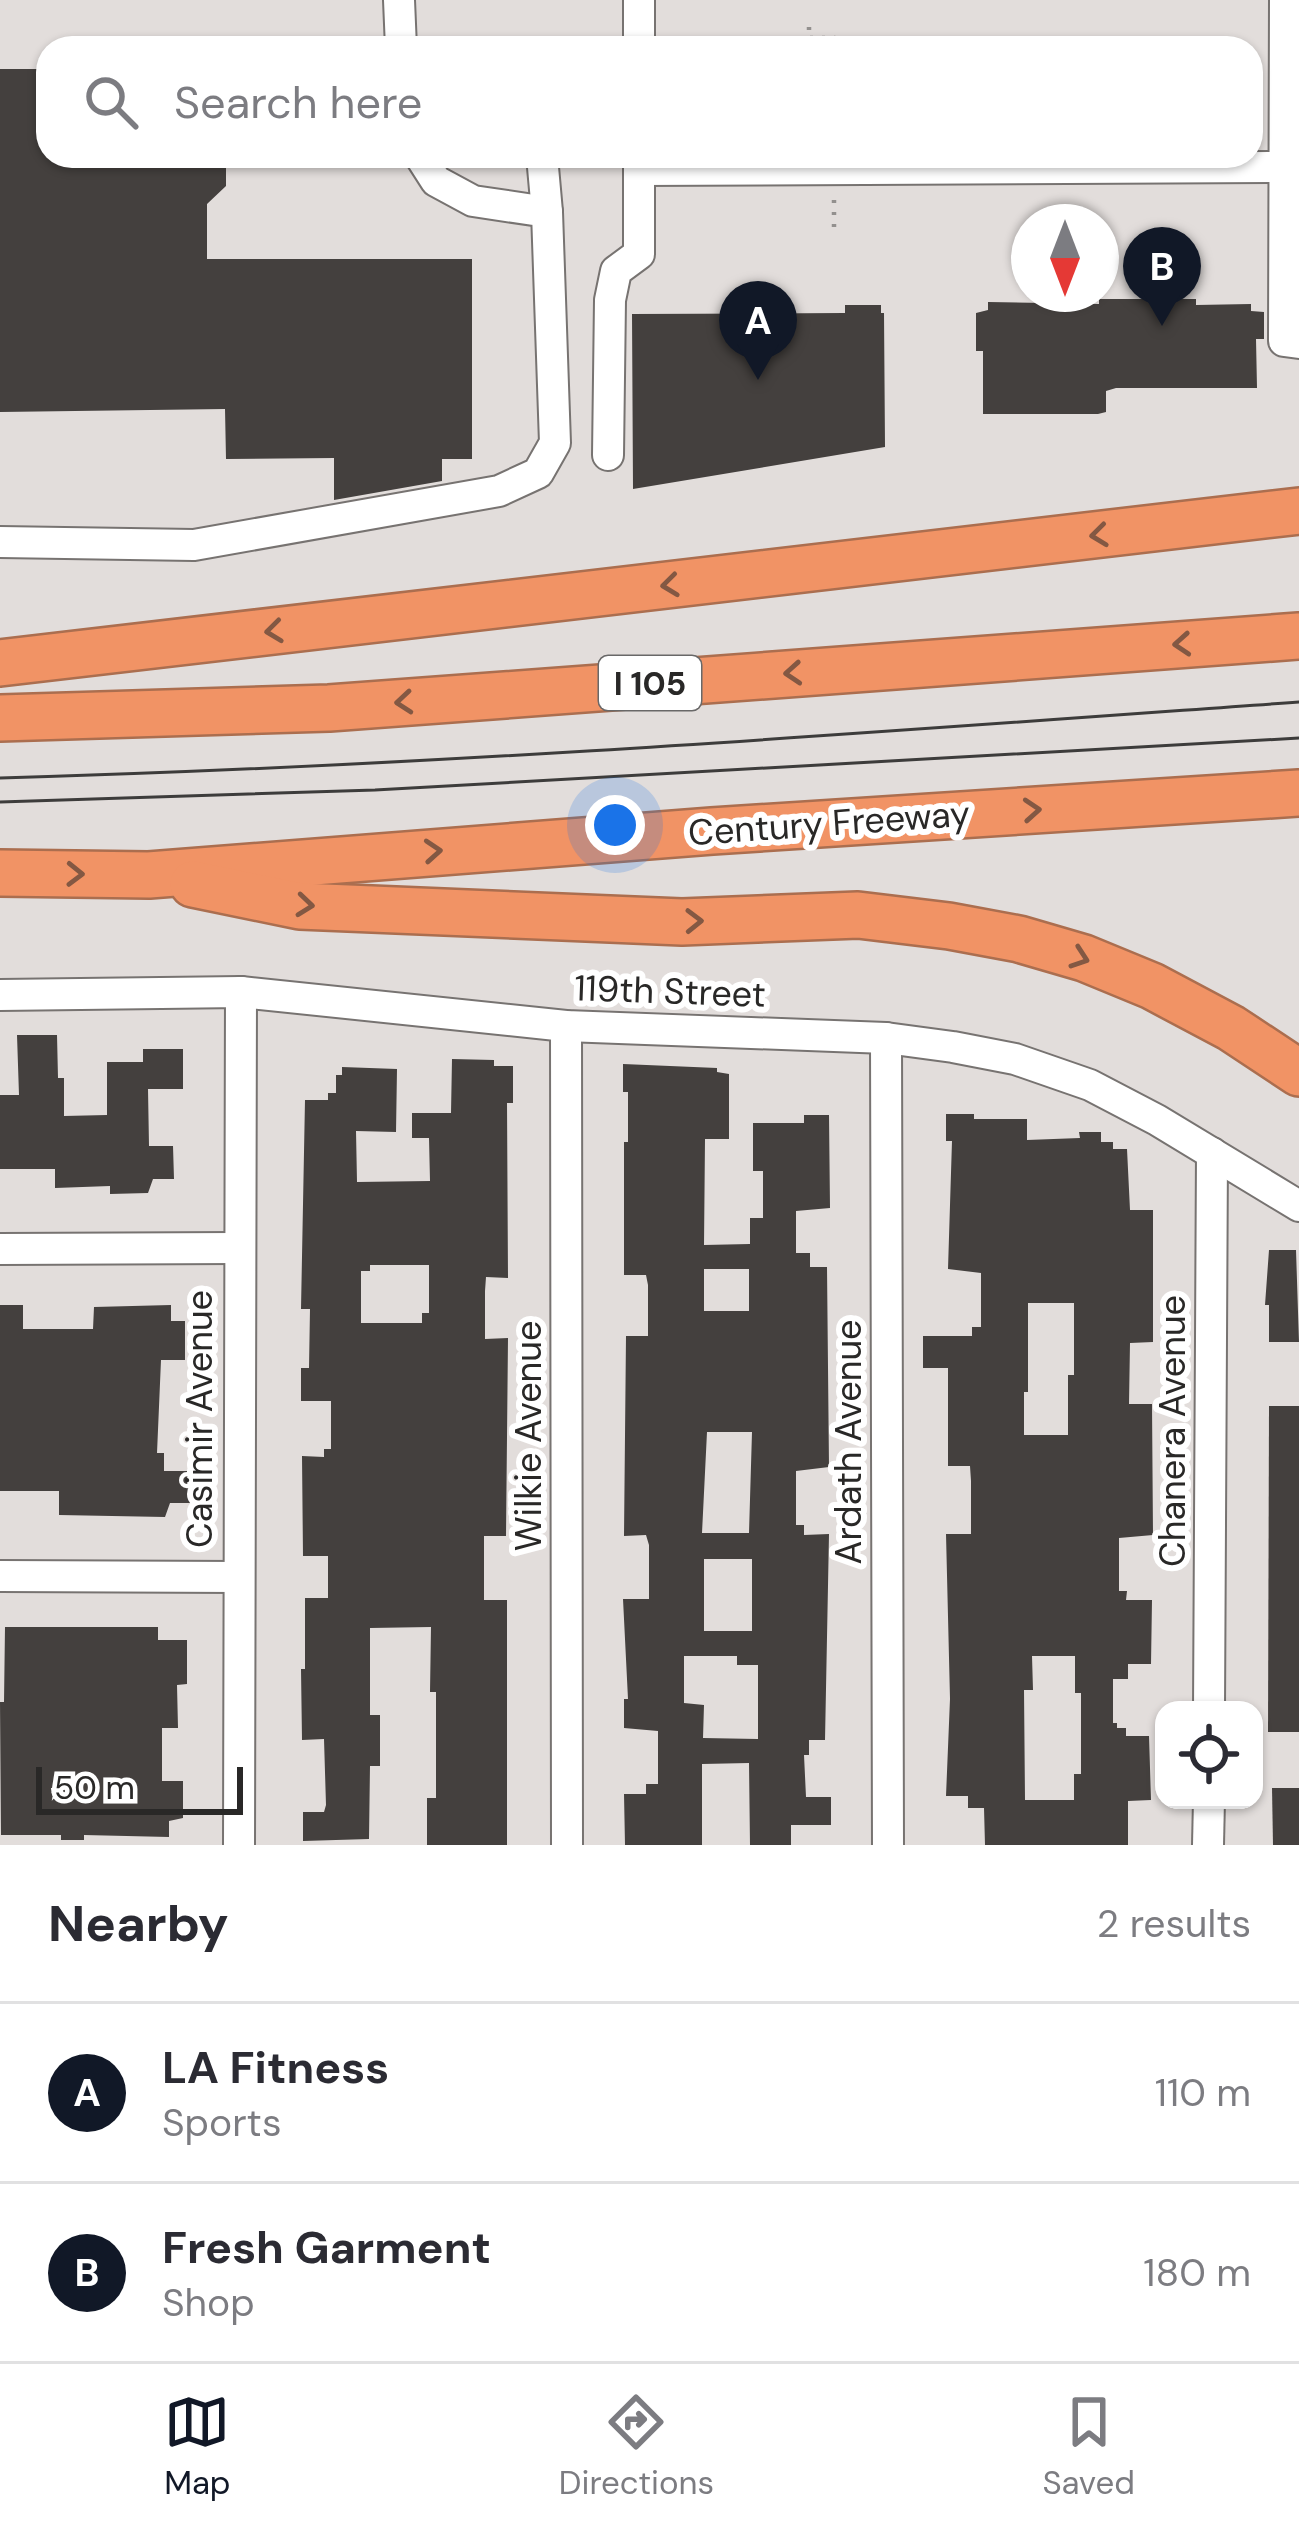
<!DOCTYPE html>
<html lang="en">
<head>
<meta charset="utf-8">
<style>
	body { margin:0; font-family:"DM Sans",sans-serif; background:#f2f2f3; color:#2b2b33 }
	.controls { position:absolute; right:36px; bottom:36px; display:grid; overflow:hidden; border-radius:24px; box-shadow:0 3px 9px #0004 }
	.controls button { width:108px; height:108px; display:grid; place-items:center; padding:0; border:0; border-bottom:3px solid #e1e1e2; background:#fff; color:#2b2b33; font:60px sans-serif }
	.compass { position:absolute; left:1011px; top:204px; width:108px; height:108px; border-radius:50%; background:#fff; box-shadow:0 3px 9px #0004; rotate:180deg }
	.scale { position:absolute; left:36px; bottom:30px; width:207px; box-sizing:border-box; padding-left:12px; border:6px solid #292827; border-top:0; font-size:33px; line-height:42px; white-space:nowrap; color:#292827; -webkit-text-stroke:9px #fff; paint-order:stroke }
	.you { position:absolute; left:615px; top:825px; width:42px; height:42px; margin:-30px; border:9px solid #fff; border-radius:50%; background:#1a73e8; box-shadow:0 0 0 18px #1a73e833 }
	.badge { display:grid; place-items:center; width:78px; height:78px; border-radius:50%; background:#111827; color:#fff; font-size:39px; font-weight:700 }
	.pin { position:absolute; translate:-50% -99px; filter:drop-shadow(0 3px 6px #0008) }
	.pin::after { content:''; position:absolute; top:63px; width:42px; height:36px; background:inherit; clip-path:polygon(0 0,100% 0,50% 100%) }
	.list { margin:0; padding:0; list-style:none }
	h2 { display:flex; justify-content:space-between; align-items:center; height:156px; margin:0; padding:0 48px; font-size:51px }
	h2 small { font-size:39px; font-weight:400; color:#7c7c81 }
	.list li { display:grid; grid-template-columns:78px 1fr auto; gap:36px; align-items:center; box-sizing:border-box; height:180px; padding:0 48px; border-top:3px solid #e1e1e2 }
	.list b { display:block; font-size:45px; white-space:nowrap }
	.list p { margin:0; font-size:39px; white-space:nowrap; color:#7c7c81 }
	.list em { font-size:39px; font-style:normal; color:#7c7c81 }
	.icon { flex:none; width:66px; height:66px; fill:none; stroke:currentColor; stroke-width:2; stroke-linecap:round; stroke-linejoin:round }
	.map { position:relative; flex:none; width:1299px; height:1845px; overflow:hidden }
	.search { position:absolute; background:#fff; box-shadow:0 3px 9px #0004; left:36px; right:36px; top:36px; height:132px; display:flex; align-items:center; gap:30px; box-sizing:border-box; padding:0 42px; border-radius:36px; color:#7c7c81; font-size:45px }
	.sheet { height:516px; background:#fff }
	nav { display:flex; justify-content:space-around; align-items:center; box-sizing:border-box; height:168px; border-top:3px solid #e1e1e2; background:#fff; font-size:33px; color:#7c7c81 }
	nav a { display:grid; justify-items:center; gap:6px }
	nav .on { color:#111827 }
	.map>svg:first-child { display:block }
	.building { fill:#44403e; fill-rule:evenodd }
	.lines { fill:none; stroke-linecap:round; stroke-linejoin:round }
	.minor-casing { stroke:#777371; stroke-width:34 }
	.highway-casing { stroke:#ab6e4f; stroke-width:50 }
	.path { stroke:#93908e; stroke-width:4.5; stroke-dasharray:3 9; stroke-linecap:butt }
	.minor { stroke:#fff; stroke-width:30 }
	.highway { stroke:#f19365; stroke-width:45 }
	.tram { stroke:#3d3c3b; stroke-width:3 }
	.oneway { stroke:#835843 }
	.labels { text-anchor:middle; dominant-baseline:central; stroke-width:12; stroke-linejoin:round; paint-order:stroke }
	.shield { fill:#fff; stroke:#696868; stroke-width:3 }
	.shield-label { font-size:33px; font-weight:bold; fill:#292827 }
	.street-label { font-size:36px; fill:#292827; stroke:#fff }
</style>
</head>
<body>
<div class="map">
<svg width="1299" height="1845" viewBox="0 0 1299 1845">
	<rect width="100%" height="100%" fill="#e2dddb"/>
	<g class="building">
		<polygon points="0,69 48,69 48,156 226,156 226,186 207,204 207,259 472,259 472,459 442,459 442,481 334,500 334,458 226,459 225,409 0,412"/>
		<polygon points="1099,299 1196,299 1196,305 1251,304 1251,311 1264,312 1264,339 1256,339 1257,388 1116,388 1106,391 1106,412 1098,414 983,414 983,351 976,351 976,313 988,310 988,302 1099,304"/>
		<polygon points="845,305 881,305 881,313 884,313 885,447 633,489 632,314 845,313"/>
		<polygon points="17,1035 57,1035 58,1078 64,1078 64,1116 107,1115 107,1062 143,1062 143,1049 183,1049 183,1089 148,1089 149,1146 173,1146 174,1179 153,1179 148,1193 110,1194 110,1186 55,1188 55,1169 0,1169 0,1095 19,1095"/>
		<path d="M452,1059l42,1v6h19v37h-6l1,175 -22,-1 -1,14v48l23,-1 -2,198h-22v64h23v245h-80v-47h9v-106h-6l1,-65 -61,1v87h10v51h-10l-1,73 -66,2v-29h21l2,-7 -2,-66 -22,1 -1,-71h4v-71h23v-42h-25l-1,-100 22,1v-8h7v-48h-30v-33h8l1,-59h-9l4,-209h23v-7h8v-18h6v-8l55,2 -1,63 -40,-1 1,51 73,-1 -1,-43h-17v-25h39zM370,1265h59v48h-7v10h-61v-52h9z"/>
		<path d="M623,1064l94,4v4l12,2v65h-24l-1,106 46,-1v-26h13v-47h-10v-48h51v-8h25l1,93 -34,3v42h14v14h17l2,200 -33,4v54h8v10l25,-1 -4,206h-16v15h-5l2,42h25v28h-40v20h-41l-1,-82 -47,1v81h-77l-1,-51h22v-10h12v-53l-34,-3v-29h4l-5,-100h26v-54l-3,-10 -22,1 2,-200h22v-51l-2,-10h-22v-133h4v-50h-5zM704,1269h45v42h-45zM707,1432h45l-3,101h-47zM704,1559h48v72h-48zM684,1656h53v9h21v74l-55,-1 1,-33 -20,-2z"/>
		<path d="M946,1114h28v5h53v21l53,-2 -1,-6h22v10h12v7h14l3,61h23v132l-23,1 -1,61h23l1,131 -34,3v53h8l-1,9h26l-1,64h-23v15h-15v44h4v5h9v8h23l2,64 -23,1v44h-143l-1,-37h-16v-12h-22l4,-97 -4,-165h25v-53l-1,-15h-22v-98h-25v-32h49v-9h9v-54l-33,-4 4,-128h-6zM1028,1303h46v72h-6v60h-44v-43h4zM1032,1656h43v37h6v81h-7v26h-49l-1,-110h9z"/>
		<polygon points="1269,1250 1296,1250 1299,1342 1269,1342 1269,1305 1265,1305"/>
		<polygon points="0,1305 23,1305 23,1329 93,1329 94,1307 171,1305 171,1321 185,1321 185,1360 161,1360 157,1453 164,1453 164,1471 191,1471 191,1503 170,1503 165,1517 59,1515 59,1491 0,1491"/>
		<polygon points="1269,1406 1299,1406 1299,1732 1268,1732"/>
		<polygon points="5,1627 158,1627 158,1640 187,1640 187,1684 177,1685 178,1728 162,1728 162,1781 183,1781 183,1818 169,1821 169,1837 84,1835 84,1840 61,1840 61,1835 1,1835 0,1702 4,1702"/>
		<polygon points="1272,1788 1299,1788 1299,1845 1273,1845"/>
	</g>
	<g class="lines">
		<defs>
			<g id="minor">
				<polyline points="399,0 401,48"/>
				<polyline points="639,0 639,48"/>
				<polyline points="1285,0 1284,341 1299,343"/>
				<polyline points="542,156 547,212"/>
				<polyline points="639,170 1299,167"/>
				<polyline points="608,455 610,300 616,271 639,254 639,156"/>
				<polyline points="0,542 194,545 499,491 538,473 555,443 547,212 473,201 436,181 420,156"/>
				<polyline points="0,995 241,992 566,1026 886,1038 953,1047 1015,1059 1090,1085 1157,1120 1299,1206"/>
				<polyline points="566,1026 567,1845"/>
				<polyline points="886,1038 888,1845"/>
				<polyline points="0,1249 238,1248"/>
				<polyline points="0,1576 239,1577"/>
				<polyline points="1209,1710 1212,1153"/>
				<polyline points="239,1845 241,992"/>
				<polyline points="1208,1845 1209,1800"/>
			</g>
			<g id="highway">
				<polyline points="0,663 1299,511"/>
				<polyline points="0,718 329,708 1299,636"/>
				<polyline points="0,873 149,875 712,831 1299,793"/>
				<polyline points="193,884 300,906 682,922 858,915 949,926 1019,939 1084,958 1152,986 1231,1028 1299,1073"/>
			</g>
		</defs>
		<use href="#minor" class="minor-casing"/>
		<use href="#highway" class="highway-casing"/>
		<g class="path">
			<polyline points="809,27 809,38 835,38 835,48"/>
			<polyline points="834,200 834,230"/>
		</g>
		<use href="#minor" class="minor"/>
		<use href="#highway" class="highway"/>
		<g class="tram">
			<path d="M0,778c434,-12 866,-45 1299,-76"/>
			<polyline points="0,802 375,790 1299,738"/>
		</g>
	</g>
	<defs><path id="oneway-chevron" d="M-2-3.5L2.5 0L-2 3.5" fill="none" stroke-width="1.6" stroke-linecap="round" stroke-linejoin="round" transform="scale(3)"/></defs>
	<g class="oneway">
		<use href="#oneway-chevron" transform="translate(1099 535) rotate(173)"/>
		<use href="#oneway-chevron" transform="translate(670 585) rotate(173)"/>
		<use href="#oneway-chevron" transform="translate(274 631) rotate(173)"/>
		<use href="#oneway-chevron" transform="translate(1182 644) rotate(176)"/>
		<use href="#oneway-chevron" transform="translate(793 673) rotate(176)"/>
		<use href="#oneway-chevron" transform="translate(404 702) rotate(175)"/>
		<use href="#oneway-chevron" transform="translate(1032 810) rotate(-4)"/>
		<use href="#oneway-chevron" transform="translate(433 851) rotate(-4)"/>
		<use href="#oneway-chevron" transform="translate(75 874) rotate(1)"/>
		<use href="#oneway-chevron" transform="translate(305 905) rotate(6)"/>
		<use href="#oneway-chevron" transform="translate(694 921) rotate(-1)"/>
		<use href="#oneway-chevron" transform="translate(1080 958) rotate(19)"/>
	</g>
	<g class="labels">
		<rect class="shield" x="599" y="656" width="102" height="54" rx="9"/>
		<g class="shield-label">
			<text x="650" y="683">I 105</text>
		</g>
		<g class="street-label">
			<text transform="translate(829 823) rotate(-4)">Century Freeway</text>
			<text transform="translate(670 991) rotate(2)">119th Street</text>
			<text transform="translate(199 1419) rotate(-90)">Casimir Avenue</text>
			<text transform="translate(1172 1431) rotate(-90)">Chanera Avenue</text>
			<text transform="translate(528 1436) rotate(-90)">Wilkie Avenue</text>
			<text transform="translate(848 1442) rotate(-90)">Ardath Avenue</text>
		</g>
	</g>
</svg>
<div class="controls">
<button><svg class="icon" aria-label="locate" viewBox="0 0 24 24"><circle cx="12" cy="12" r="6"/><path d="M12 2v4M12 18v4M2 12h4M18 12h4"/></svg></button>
</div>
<svg class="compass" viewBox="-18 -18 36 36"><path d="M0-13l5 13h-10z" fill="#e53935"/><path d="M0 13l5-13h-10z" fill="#7c7c81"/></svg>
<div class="scale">50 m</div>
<div class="you"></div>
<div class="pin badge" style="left:758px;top:380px">A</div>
<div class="pin badge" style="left:1162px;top:326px">B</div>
<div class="search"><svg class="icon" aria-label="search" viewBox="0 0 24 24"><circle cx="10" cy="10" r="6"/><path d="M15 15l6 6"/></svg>Search here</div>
</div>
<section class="sheet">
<h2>Nearby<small>2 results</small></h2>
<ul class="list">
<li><span class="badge">A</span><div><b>LA Fitness</b><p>Sports</p></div><em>110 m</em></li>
<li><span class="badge">B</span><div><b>Fresh Garment</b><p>Shop</p></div><em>180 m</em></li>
</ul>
</section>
<nav>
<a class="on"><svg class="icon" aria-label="map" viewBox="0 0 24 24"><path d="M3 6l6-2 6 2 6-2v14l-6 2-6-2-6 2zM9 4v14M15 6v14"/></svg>Map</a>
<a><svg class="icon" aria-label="directions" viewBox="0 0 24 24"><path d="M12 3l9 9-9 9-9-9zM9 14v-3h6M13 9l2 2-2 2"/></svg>Directions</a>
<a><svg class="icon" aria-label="saved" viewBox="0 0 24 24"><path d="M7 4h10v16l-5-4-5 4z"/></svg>Saved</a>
</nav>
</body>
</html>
